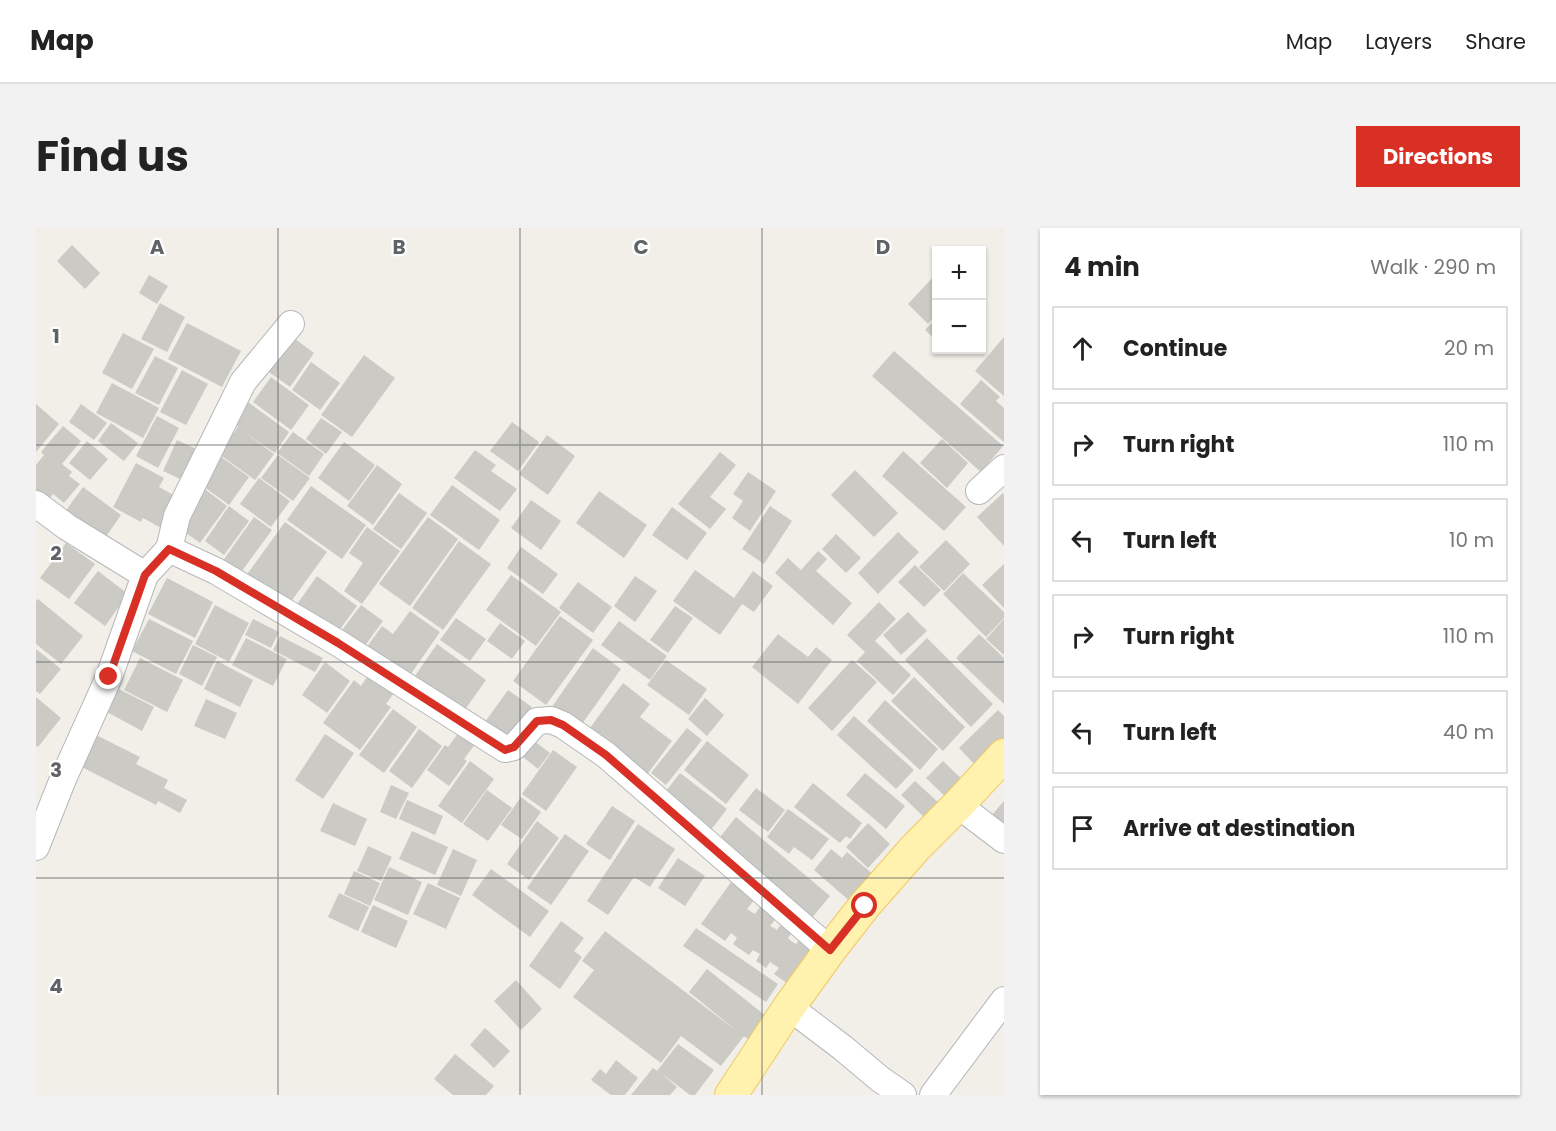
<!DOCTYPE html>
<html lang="en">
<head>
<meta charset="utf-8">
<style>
	body { margin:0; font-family:Poppins,sans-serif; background:#f2f2f2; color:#222 }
	.controls { position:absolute; right:18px; top:18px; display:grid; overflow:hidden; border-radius:0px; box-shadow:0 2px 4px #0004 }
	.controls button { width:54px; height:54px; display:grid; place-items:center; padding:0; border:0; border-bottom:2px solid #e0e0e0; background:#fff; color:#222; font:30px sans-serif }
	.stop { position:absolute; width:18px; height:18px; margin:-14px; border:4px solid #d93025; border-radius:50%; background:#fff }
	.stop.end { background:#d93025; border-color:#fff; box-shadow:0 2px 6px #0008 }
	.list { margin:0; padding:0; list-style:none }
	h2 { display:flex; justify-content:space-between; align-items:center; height:78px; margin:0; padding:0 24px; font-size:26px }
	h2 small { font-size:20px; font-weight:400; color:#767676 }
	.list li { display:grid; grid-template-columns:39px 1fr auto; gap:18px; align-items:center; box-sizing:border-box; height:84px; margin:0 12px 12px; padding:0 12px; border:2px solid #e0e0e0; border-radius:0px }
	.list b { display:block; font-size:22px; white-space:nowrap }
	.list em { font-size:20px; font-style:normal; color:#767676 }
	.icon { flex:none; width:33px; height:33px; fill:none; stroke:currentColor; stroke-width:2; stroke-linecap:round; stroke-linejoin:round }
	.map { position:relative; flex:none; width:968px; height:867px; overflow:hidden; border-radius:0px }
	header { display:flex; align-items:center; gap:36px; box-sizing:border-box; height:84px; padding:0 30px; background:#fff; border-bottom:2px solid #e0e0e0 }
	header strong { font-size:28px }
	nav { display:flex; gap:33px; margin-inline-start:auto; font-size:21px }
	.intro { display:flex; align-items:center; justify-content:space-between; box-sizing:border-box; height:144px; padding:0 36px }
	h1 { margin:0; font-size:42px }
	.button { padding:15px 27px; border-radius:0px; background:#d93025; color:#fff; font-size:21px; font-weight:700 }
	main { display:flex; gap:36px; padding:0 36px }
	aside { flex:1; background:#fff; border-radius:0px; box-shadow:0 2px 4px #0004 }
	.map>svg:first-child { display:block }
	.building { fill:#cccac5 }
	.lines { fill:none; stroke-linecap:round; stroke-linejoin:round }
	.minor-casing { stroke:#b5b8bc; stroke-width:28 }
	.major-casing { stroke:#f2c960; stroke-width:34 }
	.minor { stroke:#fff; stroke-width:26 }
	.major { stroke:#fff2af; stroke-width:32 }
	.route { stroke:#d93025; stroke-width:8 }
	.grid { fill:none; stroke:#5f6368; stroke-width:1.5; stroke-opacity:0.55 }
	.grid-label { font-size:20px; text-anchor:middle; font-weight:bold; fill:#5f6368; stroke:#fff; stroke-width:4.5; stroke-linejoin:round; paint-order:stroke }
</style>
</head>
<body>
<header>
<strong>Map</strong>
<nav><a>Map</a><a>Layers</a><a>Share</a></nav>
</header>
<div class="intro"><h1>Find us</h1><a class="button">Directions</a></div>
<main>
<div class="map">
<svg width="968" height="867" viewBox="0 0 968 867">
	<rect width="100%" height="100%" fill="#f1efe8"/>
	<g class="building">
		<polygon points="36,17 64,45 49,61 21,33"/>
		<polygon points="900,46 900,87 892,96 872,76"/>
		<polygon points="113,47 132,58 121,76 103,65"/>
		<polygon points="124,75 149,89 131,124 105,111"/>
		<polygon points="900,90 900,112 889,102"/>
		<polygon points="151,95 205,123 186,159 132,131"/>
		<polygon points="87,105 118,121 96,161 66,145"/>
		<polygon points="255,108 278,125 254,159 230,142"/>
		<polygon points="968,109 968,168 939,143"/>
		<polygon points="858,123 967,218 945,244 836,148"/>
		<polygon points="328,127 359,150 316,209 285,187"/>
		<polygon points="119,128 142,140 123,177 99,165"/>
		<polygon points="275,134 304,155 284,182 256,162"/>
		<polygon points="146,142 172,156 150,197 124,184"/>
		<polygon points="235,149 273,177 255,202 217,174"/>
		<polygon points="945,152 964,169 960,173 968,180 968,214 924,176"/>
		<polygon points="76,155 123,180 107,210 60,185"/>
		<polygon points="212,174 253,204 239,225 209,205 238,226 219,252 183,226 202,199 197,195"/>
		<polygon points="0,176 23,196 0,224"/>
		<polygon points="45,176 71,195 58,212 33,194"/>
		<polygon points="121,188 143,200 122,240 100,228"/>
		<polygon points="285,190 306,204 290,226 270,211"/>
		<polygon points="476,194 503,214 482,243 454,223"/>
		<polygon points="75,195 102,215 88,233 62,213"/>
		<polygon points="27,198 45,213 26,236 36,244 33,248 44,256 28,275 17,266 10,275 0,267 0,237 8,227 5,224"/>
		<polygon points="257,204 288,226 273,248 241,225"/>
		<polygon points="511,207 539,228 512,267 483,246"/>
		<polygon points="906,211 932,235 911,260 884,235"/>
		<polygon points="141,212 167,224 153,255 127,243"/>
		<polygon points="51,213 72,231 54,252 33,235"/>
		<polygon points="308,214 339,237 313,273 282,250"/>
		<polygon points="439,222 460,237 455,243 481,261 464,283 418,250"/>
		<polygon points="867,223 930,279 908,303 846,248"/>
		<polygon points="684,224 700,237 674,269 690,281 674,301 642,276"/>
		<polygon points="242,227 274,250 257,273 225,250"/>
		<polygon points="184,228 213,249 193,277 164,256"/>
		<polygon points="100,235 128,250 123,259 143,270 127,301 107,290 105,294 77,279"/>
		<polygon points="341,237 366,256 337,297 311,278"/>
		<polygon points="819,242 862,285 838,309 795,267"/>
		<polygon points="712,244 740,263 714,303 696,290 707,273 697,266"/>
		<polygon points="223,250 254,273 235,299 204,276"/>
		<polygon points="416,257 464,292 443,322 394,287"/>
		<polygon points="275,258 330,297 306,331 251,292"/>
		<polygon points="47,259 85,287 67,313 28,285"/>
		<polygon points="166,259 191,278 164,315 139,297"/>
		<polygon points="563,263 611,297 588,330 540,295"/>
		<polygon points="363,265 391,285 365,321 337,301"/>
		<polygon points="967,265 968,267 968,318 941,289"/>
		<polygon points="495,272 525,293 505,322 475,300"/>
		<polygon points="193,278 213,293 188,327 169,313"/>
		<polygon points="734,278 756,293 728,336 706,321"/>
		<polygon points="636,279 671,305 651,332 616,307"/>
		<polygon points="218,289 236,302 203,347 186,334"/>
		<polygon points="392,289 422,311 374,378 343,356"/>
		<polygon points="249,294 291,324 251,379 209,349"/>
		<polygon points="331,299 364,323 326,376 308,363 327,335 313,325"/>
		<polygon points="862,304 883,324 842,366 822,345"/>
		<polygon points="800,306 825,330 810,345 786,321"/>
		<polygon points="910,312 934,336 908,363 883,339"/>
		<polygon points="423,313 455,336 407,402 376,380"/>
		<polygon points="30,315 59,336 33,371 4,350"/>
		<polygon points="485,319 522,346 507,366 471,340"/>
		<polygon points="782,323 791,331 780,343 816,375 797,397 739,345 752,330 765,342"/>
		<polygon points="968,336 968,380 946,357"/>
		<polygon points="879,337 905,362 888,379 862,354"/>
		<polygon points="659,342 698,370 717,343 737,358 718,384 706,376 684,407 637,373"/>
		<polygon points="62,343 92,366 69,398 38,375"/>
		<polygon points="927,345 968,384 968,390 950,409 907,366"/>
		<polygon points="475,347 525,384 500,418 450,382"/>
		<polygon points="281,348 321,378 297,411 257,382"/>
		<polygon points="599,348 621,363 599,394 578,378"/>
		<polygon points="131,350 177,374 159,410 112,386"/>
		<polygon points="542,354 576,379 557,405 523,380"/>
		<polygon points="2,371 47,408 25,436 0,416 0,373"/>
		<polygon points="843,374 860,391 839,413 875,447 857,467 821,433 829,424 811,407"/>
		<polygon points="179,377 213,395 193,434 159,416"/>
		<polygon points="325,377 347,393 325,423 303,406"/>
		<polygon points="639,378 657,390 632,425 614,412"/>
		<polygon points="374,383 404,404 370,453 328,423 346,398 357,406"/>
		<polygon points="872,384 891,403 865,427 847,407"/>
		<polygon points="524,388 557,412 510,477 477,453"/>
		<polygon points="420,390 450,411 434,433 404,412"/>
		<polygon points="113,391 157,413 140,446 96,423"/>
		<polygon points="217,391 243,404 235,420 209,407"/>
		<polygon points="968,391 968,427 950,411"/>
		<polygon points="583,393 631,428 614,452 565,417"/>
		<polygon points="464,395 489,413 476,431 451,413"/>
		<polygon points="742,406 772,429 780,419 796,432 762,476 716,439"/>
		<polygon points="943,406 968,430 968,476 920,430"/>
		<polygon points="244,408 287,430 279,444 237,422"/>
		<polygon points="210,410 251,431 237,458 196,437"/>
		<polygon points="891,410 957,476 935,499 869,432"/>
		<polygon points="401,416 450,452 423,490 374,455"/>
		<polygon points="157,417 181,429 166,458 143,446"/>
		<polygon points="557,420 585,441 541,503 513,483"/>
		<polygon points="0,421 25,441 4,466 0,463"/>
		<polygon points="104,430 147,452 131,484 88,462"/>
		<polygon points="630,432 671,461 653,487 611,457"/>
		<polygon points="816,432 841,454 796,503 772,480"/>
		<polygon points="181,433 217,452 204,479 168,461"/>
		<polygon points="289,434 314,453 291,485 266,467"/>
		<polygon points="335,443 361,461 350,476 355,479 324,522 287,495 318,452 325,458"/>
		<polygon points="878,449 929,499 907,523 855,473"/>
		<polygon points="587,455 614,476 604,489 636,513 610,548 551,504"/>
		<polygon points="81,460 118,479 106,503 69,483"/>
		<polygon points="472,462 496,479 470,515 446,498"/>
		<polygon points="0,469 25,490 2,519 0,518"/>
		<polygon points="669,470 688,487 671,508 652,491"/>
		<polygon points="170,471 201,485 189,511 158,498"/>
		<polygon points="849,472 902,521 884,542 831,493"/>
		<polygon points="357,481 381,499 348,545 323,527"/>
		<polygon points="962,482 968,488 968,515 943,541 923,520"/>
		<polygon points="818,488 878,542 860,561 801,507"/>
		<polygon points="651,500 666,512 630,557 615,545"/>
		<polygon points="383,501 406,518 376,560 353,543"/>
		<polygon points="424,503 440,515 428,531 431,533 413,558 391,542 409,517 412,519"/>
		<polygon points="56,505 104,529 100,536 132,552 128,560 151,572 144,585 122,573 120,577 40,536"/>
		<polygon points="289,506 318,525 287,571 259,552"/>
		<polygon points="498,513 514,525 502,541 487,529"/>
		<polygon points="671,513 713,547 690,576 648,542"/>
		<polygon points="517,522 541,539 510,583 486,566"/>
		<polygon points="434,533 458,551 426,595 402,578"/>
		<polygon points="907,533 931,556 914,573 890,550"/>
		<polygon points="644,545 691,581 671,607 624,571"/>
		<polygon points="829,545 869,578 850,601 810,567"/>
		<polygon points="879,553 904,576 890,591 865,567"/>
		<polygon points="777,555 826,595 814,611 810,608 804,615 758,579"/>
		<polygon points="355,557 373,565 360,591 344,584"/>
		<polygon points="720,560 749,582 732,604 703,582"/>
		<polygon points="451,562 476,580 452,613 427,596"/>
		<polygon points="485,569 505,584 486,611 465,597"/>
		<polygon points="371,572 407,588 399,607 363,591"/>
		<polygon points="968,573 968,600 955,588"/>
		<polygon points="297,575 331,591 319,618 284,603"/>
		<polygon points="576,578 599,593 574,632 550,616"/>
		<polygon points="752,581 793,611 776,632 758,619 753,626 731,609"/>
		<polygon points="700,589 794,668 770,697 677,618"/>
		<polygon points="501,593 523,610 493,652 471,636"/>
		<polygon points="832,595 854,616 832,640 810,619"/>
		<polygon points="602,596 639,621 614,659 598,649 572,687 551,673"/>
		<polygon points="376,603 412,619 399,647 363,631"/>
		<polygon points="529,606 553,623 515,677 491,660"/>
		<polygon points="332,618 356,629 345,653 321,643"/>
		<polygon points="417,621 441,632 425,668 401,657"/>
		<polygon points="795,621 806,630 811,624 839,648 816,675 778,642"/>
		<polygon points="642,630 669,648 649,678 622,660"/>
		<polygon points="353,639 386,654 372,687 338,672"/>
		<polygon points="455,641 513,683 494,709 436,667"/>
		<polygon points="318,643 344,655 334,678 308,666"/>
		<polygon points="695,654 719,671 711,681 714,683 719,686 725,677 741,689 734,698 738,700 741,702 746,695 757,703 752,710 755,713 760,716 767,706 784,718 755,758 738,746 743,740 734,734 730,740 720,733 724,726 717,722 713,727 697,716 701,710 695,705 689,713 665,696"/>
		<polygon points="392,655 424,670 410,701 377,686"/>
		<polygon points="303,665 333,679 322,703 292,689"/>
		<polygon points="337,677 372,693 360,720 325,704"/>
		<polygon points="525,693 548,710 538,723 546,729 524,761 493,738"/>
		<polygon points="660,700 742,756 730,774 647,718"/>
		<polygon points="569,703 702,804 653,764 671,741 735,792 717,815 708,808 685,838 645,808 625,835 537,769 558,742 546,733"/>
		<polygon points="480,752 506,781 485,802 458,773"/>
		<polygon points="449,800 474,823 458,840 434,817"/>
		<polygon points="642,816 678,842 659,867 654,867 625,845 641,859 634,867 595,867 617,840 621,843"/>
		<polygon points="419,826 458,858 450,867 417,867 398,851"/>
		<polygon points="580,832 602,850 589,867 575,867 555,852 564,841 570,846"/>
	</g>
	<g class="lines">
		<defs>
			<g id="minor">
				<polyline points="943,263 968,240"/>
				<polyline points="0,276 31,299 109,347"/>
				<polyline points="133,321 141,288 207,154 255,96"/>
				<polyline points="922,577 968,612"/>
				<polyline points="0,619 27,551 73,449 109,347 133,321 180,343 302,415 469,521 478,519 501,493 515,492 527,497 570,527 794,722"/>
				<polyline points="753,779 807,820 844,851 867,867"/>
				<polyline points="897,867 968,772"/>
			</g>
			<polyline id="major" points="695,867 753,779 794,722 829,677 880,619 922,577 968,527"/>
		</defs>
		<use href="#minor" class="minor-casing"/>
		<use href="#major" class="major-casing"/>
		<use href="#minor" class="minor"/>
		<use href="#major" class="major"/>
	</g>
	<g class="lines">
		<polyline class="route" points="73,449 109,347 133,321 180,343 302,415 469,522 478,519 501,493 515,492 527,497 570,527 794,722 829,678"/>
	</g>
	<path class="grid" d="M242,0v867M484,0v867M726,0v867M0,217h968M0,434h968M0,650h968"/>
	<g class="grid-label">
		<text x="121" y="26">A</text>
		<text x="363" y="26">B</text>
		<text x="605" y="26">C</text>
		<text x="847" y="26">D</text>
		<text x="20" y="115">1</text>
		<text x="20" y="332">2</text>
		<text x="20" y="549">3</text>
		<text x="20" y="765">4</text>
	</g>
</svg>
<div class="controls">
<button>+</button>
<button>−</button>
</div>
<div class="stop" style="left:829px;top:678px"></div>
<div class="stop end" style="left:73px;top:449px"></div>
</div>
<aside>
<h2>4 min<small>Walk · 290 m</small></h2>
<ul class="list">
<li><svg class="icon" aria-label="ahead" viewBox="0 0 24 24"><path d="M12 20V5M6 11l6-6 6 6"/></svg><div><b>Continue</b></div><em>20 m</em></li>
<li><svg class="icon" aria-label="right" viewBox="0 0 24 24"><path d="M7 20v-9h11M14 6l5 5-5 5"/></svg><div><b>Turn right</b></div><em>110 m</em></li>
<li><svg class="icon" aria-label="left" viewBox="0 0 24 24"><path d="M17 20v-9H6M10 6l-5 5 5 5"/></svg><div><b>Turn left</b></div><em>10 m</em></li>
<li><svg class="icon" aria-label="right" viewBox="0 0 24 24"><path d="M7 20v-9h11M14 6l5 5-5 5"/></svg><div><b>Turn right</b></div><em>110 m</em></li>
<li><svg class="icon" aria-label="left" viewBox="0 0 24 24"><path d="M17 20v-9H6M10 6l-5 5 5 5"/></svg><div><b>Turn left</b></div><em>40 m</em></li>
<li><svg class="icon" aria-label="arrive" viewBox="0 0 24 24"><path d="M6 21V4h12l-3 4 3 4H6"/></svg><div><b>Arrive at destination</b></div></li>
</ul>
</aside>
</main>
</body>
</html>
